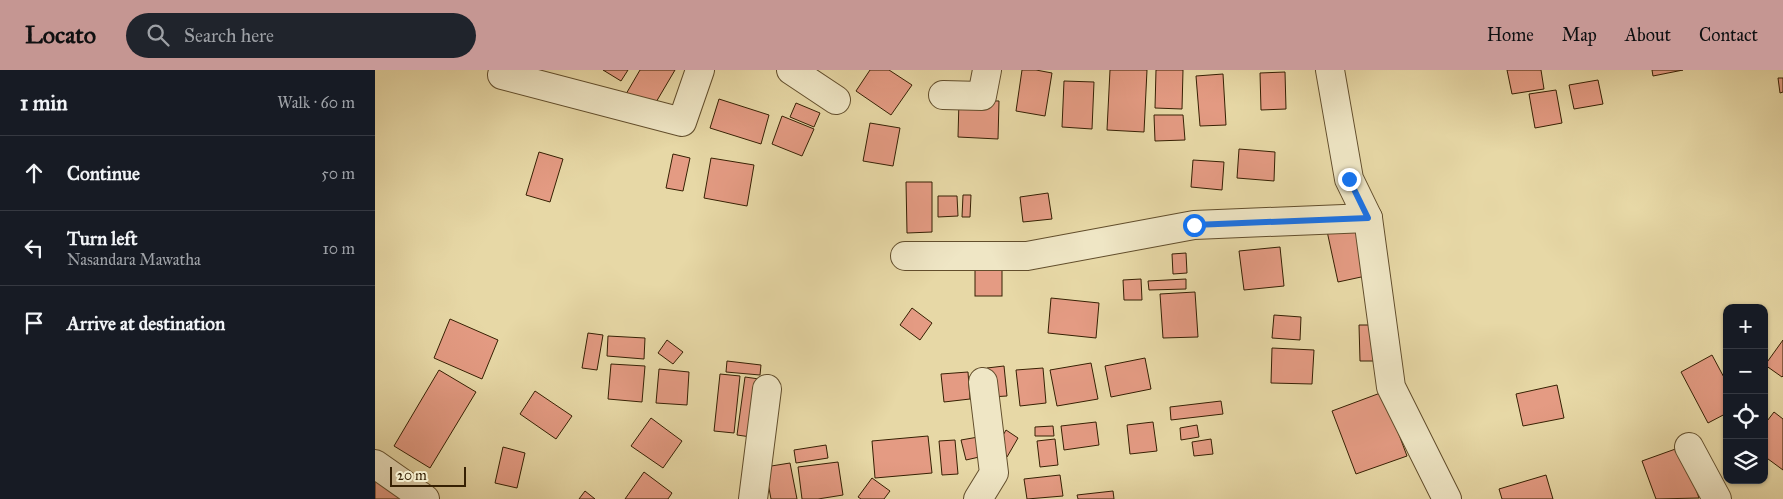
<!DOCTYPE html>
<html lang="en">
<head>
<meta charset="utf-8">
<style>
	body { margin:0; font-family:"IM FELL Great Primer",serif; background:#20242c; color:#f1f3f6 }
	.controls { position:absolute; right:15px; bottom:15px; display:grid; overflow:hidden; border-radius:10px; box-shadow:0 1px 4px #0004 }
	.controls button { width:45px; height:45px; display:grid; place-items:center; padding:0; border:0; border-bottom:1px solid #363941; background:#171b24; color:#f1f3f6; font:25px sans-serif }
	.scale { position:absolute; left:15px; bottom:12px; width:76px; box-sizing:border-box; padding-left:5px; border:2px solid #362003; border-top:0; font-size:14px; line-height:18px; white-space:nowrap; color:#362003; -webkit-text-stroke:4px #efe6c5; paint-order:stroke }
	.stop { position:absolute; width:15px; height:15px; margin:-11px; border:4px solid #1a73e8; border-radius:50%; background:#fff }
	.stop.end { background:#1a73e8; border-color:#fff; box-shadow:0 1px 5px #0008 }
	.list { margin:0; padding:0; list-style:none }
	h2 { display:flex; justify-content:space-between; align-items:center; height:65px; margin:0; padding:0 20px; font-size:21px }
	h2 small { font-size:16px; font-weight:400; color:#9ea1a6 }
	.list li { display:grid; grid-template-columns:32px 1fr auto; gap:15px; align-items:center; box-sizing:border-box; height:75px; padding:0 20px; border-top:1px solid #363941 }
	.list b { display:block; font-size:19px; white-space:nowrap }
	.list p { margin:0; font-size:16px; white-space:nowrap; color:#9ea1a6 }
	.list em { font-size:16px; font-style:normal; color:#9ea1a6 }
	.icon { flex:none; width:28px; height:28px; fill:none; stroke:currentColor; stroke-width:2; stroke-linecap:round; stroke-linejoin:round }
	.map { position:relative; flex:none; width:1408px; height:429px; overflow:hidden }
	header { display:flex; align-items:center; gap:30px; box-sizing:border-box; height:70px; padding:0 25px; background:#c59692; color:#111 }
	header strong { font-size:24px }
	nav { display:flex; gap:28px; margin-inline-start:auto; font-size:18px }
	.search { width:350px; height:45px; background:#20242c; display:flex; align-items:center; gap:12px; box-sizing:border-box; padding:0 18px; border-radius:28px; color:#9ea1a6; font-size:19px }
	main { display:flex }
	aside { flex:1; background:#171b24 }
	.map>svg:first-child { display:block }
	.building { fill:#e49b83; stroke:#362003 }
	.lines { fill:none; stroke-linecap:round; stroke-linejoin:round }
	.minor-casing { stroke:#624e2c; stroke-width:30 }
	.minor { stroke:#efe6c5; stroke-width:28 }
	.route { stroke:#1a73e8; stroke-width:6 }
</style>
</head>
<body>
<header>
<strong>Locato</strong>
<div class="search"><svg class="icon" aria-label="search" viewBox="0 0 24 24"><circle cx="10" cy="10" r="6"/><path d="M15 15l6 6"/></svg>Search here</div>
<nav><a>Home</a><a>Map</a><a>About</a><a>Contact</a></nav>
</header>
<main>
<aside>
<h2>1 min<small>Walk · 60 m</small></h2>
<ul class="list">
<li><svg class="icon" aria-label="ahead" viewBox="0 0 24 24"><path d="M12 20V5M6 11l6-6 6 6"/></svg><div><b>Continue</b></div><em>50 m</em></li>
<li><svg class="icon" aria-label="left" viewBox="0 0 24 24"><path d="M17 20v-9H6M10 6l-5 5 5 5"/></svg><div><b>Turn left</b><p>Nasandara Mawatha</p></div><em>10 m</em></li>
<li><svg class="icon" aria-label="arrive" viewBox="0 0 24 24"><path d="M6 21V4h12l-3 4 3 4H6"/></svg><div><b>Arrive at destination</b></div></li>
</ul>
</aside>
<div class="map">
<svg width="1408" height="429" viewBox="0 0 1408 429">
	<rect width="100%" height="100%" fill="#e7d8a6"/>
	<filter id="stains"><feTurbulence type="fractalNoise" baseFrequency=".004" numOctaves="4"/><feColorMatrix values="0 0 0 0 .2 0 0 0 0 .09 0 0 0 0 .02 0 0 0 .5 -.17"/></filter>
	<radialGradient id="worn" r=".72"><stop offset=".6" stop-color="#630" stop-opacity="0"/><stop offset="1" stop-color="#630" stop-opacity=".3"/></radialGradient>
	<g class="building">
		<polygon points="228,0 253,0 246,11"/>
		<polygon points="265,0 300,0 277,39 251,24"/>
		<polygon points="495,0 514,0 537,15 516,45 481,21"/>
		<polygon points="647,0 661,0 677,3 670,46 641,41"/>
		<polygon points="735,0 772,0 769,62 732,60"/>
		<polygon points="781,0 808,0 807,39 780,38"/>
		<polygon points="1132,0 1166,0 1169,19 1137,24"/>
		<polygon points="1277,0 1308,0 1278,6"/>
		<polygon points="910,2 911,39 886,40 885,3"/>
		<polygon points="848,4 851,55 825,56 821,6"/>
		<polygon points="1403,8 1408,8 1408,22 1405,23"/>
		<polygon points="1223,10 1228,34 1199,39 1194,15"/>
		<polygon points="689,11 719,12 717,59 687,57"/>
		<polygon points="1181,20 1187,53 1160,58 1154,24"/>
		<polygon points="344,29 394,45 386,74 335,58"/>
		<polygon points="584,30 624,31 623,69 583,67"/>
		<polygon points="421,33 445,43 439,57 415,47"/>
		<polygon points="779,45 808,45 810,70 780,71"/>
		<polygon points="407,46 439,59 427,86 397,74"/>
		<polygon points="495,53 525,58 518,96 488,91"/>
		<polygon points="864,79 900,82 899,111 862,108"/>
		<polygon points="164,82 188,89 175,132 151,125"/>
		<polygon points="298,84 315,88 308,121 291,118"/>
		<polygon points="336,88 379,95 372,136 329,128"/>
		<polygon points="818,90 849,92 847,120 816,117"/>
		<polygon points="531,112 557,112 557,162 532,163"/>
		<polygon points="673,123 677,149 648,152 645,127"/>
		<polygon points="588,125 596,125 595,147 587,147"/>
		<polygon points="563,126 582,126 583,146 563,147"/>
		<polygon points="989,153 1000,204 963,212 952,161"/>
		<polygon points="905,177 909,216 869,220 864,181"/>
		<polygon points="811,183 812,203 798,204 797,184"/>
		<rect x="600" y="196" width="27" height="30"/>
		<polygon points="766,209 767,230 749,230 748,210"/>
		<polygon points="811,209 811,219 774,220 773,211"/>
		<polygon points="820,222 823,267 788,268 785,224"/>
		<polygon points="676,228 724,233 721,268 673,263"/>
		<polygon points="537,238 557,253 545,270 525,255"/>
		<polygon points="899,245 926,247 925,270 897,268"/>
		<polygon points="75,249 123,270 107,309 59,288"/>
		<polygon points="984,255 1005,255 1006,291 985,291"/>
		<polygon points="213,263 228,265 222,300 207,298"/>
		<polygon points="233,266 270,268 269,289 232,286"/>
		<polygon points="292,270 308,282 298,294 283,283"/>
		<polygon points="1408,270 1408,306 1407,307 1390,295"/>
		<polygon points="897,278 939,280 937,314 896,313"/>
		<polygon points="1337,285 1352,313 1352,343 1333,353 1306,302"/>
		<polygon points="770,288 776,319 736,327 730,296"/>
		<polygon points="352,291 386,295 385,305 351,302"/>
		<polygon points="716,293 723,329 682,336 675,300"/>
		<polygon points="236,294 270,296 267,332 233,329"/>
		<polygon points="629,296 632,326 615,327 612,298"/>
		<polygon points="668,298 671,333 645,336 641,300"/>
		<polygon points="284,299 314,302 312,335 281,333"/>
		<polygon points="64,300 101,322 55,398 19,376"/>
		<polygon points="593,302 595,329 569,332 566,304"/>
		<polygon points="345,304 365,306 359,363 339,361"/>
		<polygon points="370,307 384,309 376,367 362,365"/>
		<polygon points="1182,315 1189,348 1148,356 1141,324"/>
		<polygon points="160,321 197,346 181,369 145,344"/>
		<polygon points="1008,322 1032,386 981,404 957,341"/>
		<polygon points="846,331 848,344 796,350 795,337"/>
		<polygon points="1399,342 1408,349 1408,400 1389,386 1389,355"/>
		<polygon points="276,348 307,371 288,398 256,376"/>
		<polygon points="721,352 724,375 689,380 686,356"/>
		<polygon points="778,352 782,381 755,384 752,355"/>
		<polygon points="822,355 824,367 806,370 805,358"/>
		<polygon points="678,356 679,366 660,366 660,357"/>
		<polygon points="631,360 643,368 632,387 620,380"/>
		<polygon points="553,366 557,403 500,408 497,371"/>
		<polygon points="609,366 613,385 591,390 586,370"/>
		<polygon points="680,369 683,395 665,397 662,371"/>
		<polygon points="836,369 838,384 819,386 817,372"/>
		<polygon points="580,370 583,404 567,405 564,371"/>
		<polygon points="451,375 453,388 421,393 419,380"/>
		<polygon points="128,377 150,383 142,418 120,413"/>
		<polygon points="1306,377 1324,428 1281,429 1267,391"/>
		<polygon points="463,392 468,425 443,429 427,429 423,397"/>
		<polygon points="415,393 422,429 396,429 390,397"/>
		<polygon points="269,402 297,423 293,429 250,429"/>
		<polygon points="0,405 32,429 0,429"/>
		<polygon points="685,405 688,426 652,429 649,409"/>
		<polygon points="1171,405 1178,429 1127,429 1124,419"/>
		<polygon points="497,408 515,421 509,429 486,429 483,427"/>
		<polygon points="210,421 220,429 204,429"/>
		<polygon points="738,421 739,429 703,429 702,425"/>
	</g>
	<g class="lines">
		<defs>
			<g id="minor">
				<polyline points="416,0 461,30"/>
				<polyline points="955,0 974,109 993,148 1016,317 1072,429"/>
				<polyline points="127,5 307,52 325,0"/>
				<polyline points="568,25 607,26 612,0"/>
				<polyline points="530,186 652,186 819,155 993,148"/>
				<polyline points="1314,377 1342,429"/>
				<polyline points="0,394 50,429"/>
				<polyline points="378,429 392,319"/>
				<polyline points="603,429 619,403 608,312"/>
			</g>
		</defs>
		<use href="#minor" class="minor-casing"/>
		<use href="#minor" class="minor"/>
	</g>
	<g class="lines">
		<polyline class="route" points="819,155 993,148 974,109"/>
	</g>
	<rect width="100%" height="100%" filter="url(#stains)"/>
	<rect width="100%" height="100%" fill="url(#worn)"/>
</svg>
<div class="controls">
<button>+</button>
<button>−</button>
<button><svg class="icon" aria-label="locate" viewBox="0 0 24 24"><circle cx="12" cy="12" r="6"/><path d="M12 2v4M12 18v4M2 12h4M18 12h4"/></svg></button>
<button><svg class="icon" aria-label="layers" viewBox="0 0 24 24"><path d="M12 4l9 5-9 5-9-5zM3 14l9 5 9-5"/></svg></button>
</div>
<div class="scale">20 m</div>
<div class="stop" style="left:819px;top:155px"></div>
<div class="stop end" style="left:974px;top:109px"></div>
</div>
</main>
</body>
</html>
